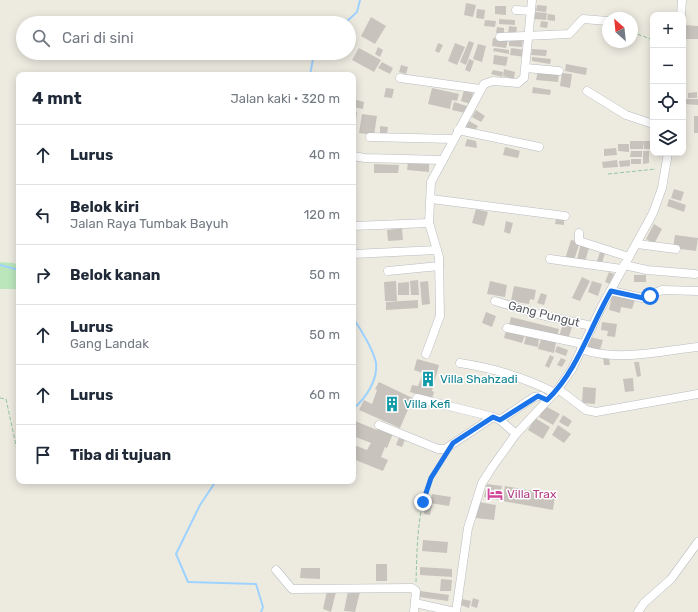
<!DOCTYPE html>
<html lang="id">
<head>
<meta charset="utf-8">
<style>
	body { margin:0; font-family:Rubik,sans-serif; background:#f6f6f7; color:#1f2937 }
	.controls { position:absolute; right:12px; top:12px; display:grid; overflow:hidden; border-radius:8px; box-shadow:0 2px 10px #0003 }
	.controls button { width:36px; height:36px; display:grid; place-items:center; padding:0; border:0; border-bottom:1px solid #e0e1e3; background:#fff; color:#1f2937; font:20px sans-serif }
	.compass { position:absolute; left:602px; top:12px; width:36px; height:36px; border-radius:50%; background:#fff; box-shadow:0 2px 10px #0003; rotate:333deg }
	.stop { position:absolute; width:12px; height:12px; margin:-9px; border:3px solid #1a73e8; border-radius:50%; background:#fff }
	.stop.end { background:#1a73e8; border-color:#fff; box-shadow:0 1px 4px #0008 }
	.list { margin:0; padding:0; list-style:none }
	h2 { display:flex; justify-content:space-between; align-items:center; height:52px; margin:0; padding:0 16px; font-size:17px }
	h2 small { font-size:13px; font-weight:400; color:#747a83 }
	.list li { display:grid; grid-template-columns:26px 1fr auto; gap:12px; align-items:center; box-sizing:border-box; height:60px; padding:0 16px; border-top:1px solid #e0e1e3 }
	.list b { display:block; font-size:15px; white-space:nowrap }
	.list p { margin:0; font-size:13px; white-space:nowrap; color:#747a83 }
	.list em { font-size:13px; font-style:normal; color:#747a83 }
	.icon { flex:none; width:22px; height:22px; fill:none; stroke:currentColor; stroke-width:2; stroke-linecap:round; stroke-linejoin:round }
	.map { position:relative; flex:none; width:698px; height:612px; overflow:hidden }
	.search { position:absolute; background:#fff; box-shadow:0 2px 10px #0003; left:16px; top:16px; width:340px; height:44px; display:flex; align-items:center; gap:10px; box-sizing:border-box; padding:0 14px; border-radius:22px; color:#747a83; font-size:15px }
	.panel { position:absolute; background:#fff; box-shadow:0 2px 10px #0003; left:16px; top:72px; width:340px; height:412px; border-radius:8px }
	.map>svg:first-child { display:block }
	.green { fill:#bbe6bc }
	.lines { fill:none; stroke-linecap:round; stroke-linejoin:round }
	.stream { stroke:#9ed2ff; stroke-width:2 }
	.building { fill:#c8c4bd }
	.minor-casing { stroke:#b8bbc0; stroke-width:9 }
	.path { stroke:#93c5a3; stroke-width:1; stroke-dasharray:4 2; stroke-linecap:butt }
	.minor { stroke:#fff; stroke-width:8 }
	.route { stroke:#1a73e8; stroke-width:5 }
	.labels { text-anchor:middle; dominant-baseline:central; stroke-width:3; stroke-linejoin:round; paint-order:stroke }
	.street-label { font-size:12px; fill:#595d62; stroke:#fff }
	.culture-label { font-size:12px; fill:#0d838f; stroke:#fff; text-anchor:start }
	.hotel-label { font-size:12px; fill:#b23c85; stroke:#fff; text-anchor:start }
</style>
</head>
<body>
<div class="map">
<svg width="698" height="612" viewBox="0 0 698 612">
	<rect width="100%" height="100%" fill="#edebe0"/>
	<polygon class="green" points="0,262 14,263 19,266 19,291 15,289 0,289"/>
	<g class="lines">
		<g class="stream">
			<polyline points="345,23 357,12 360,0"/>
			<polyline points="310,75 313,59 318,53"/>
			<polyline points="0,265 19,270"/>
			<path d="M353,318c7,10 21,33 23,45 2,17 -10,35 -23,46"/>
			<polyline points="216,481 200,505 176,554 188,582 256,584 263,607 261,612"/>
		</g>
	</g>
	<g class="building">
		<polygon points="466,3 476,5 473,17 464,15"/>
		<polygon points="537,5 547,6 546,12 536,11"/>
		<polygon points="495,6 506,6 506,15 495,14"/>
		<polygon points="477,9 485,10 484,19 476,18"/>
		<polygon points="535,12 547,13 546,20 534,19"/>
		<polygon points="548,14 555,15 555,21 547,20"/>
		<polygon points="371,17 386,26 375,44 361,36"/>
		<polygon points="499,19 515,20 515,25 499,24"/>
		<polygon points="485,20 496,21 495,27 484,26"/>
		<polygon points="541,21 548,22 547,28 540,27"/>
		<polygon points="683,25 698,26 698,39 683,39"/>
		<polygon points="509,26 517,27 516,35 508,34"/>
		<polygon points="497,27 504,28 504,34 496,33"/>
		<polygon points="493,38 508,40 506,48 492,46"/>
		<polygon points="509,39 523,40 522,47 509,46"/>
		<polygon points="469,41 474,43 466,65 460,62"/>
		<polygon points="438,43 443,45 439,53 435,51"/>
		<polygon points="455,43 465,47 457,65 448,61"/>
		<polygon points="478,44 486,46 482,62 473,59"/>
		<polygon points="378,47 383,50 380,57 375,54"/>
		<polygon points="359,48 381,60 374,72 352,60"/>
		<polygon points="494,48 509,50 509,54 493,51"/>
		<polygon points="511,48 526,50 525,57 510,55"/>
		<polygon points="532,49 547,50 546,56 531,55"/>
		<polygon points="494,55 508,57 506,66 493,64"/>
		<polygon points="532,57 551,59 550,64 532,61"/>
		<polygon points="469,59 474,61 470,72 465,70"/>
		<polygon points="382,62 393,68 390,74 378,68"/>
		<polygon points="566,64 587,68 586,75 565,71"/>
		<polygon points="401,65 408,67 406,74 399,72"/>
		<polygon points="504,69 515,72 514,79 503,76"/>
		<polygon points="493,70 503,72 502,77 491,74"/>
		<polygon points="538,71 559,73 558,82 536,80"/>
		<polygon points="562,73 572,74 570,88 560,86"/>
		<polygon points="533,87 551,90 550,95 532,93"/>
		<polygon points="386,88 394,89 392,98 384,97"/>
		<polygon points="432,88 459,94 457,101 452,100 450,109 428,104"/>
		<polygon points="464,90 473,93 470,104 461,101"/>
		<polygon points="697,92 697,98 688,98 688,93"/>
		<polygon points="353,99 364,102 363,109 353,107"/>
		<polygon points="684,99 698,99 698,105 684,104"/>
		<polygon points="454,102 467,106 465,113 452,110"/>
		<polygon points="476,110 485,116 481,122 472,117"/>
		<polygon points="353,111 357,112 355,128 353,128"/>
		<polygon points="362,114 377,116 374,135 359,133"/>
		<rect x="694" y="116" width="4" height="17"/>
		<polygon points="469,121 478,126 473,133 465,127"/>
		<polygon points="380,126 388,127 387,134 380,133"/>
		<polygon points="467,139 476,141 477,148 465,146"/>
		<polygon points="630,141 644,141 643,149 630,149"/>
		<rect x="644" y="141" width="6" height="8"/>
		<polygon points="618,144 629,144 629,152 618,151"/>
		<polygon points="505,147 520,151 518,158 503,155"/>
		<polygon points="616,148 617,155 604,156 604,149"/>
		<polygon points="631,151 642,151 642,157 630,157"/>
		<polygon points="643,151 649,151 649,163 643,164"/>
		<rect x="631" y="159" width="10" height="5"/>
		<polygon points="617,160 618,167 603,168 602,162"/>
		<polygon points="630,160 630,166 620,167 619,161"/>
		<polygon points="408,162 429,164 429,172 407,170"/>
		<polygon points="374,164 399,165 398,173 374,173"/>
		<polygon points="674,189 684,192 681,201 671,198"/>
		<polygon points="669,199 686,205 684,212 667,206"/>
		<polygon points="476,209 488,212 484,226 472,223"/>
		<polygon points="556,219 564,220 564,225 555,224"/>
		<polygon points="506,221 513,223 510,234 504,232"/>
		<polygon points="654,224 662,229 654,244 646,239"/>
		<polygon points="402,228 403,240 388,241 387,230"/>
		<polygon points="675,235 698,238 696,251 673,248"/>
		<polygon points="571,240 580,242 574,260 565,259"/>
		<polygon points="581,243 590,245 585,261 577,260"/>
		<polygon points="600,252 605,253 602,263 597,261"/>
		<polygon points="609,272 614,274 610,284 605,282"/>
		<rect x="634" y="275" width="12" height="7"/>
		<polygon points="582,277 590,281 580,301 572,298"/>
		<polygon points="418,280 419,295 411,295 410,281"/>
		<polygon points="396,281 397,301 385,301 384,282"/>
		<polygon points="428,281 430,304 422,305 420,282"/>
		<polygon points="490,281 507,285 505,297 487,294"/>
		<polygon points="592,281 602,284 598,296 588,292"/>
		<polygon points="409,282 409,295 398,295 398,283"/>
		<polygon points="514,286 536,290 534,300 530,299 529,304 511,301"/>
		<polygon points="541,293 547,295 544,305 537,303"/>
		<polygon points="612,295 635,300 632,309 621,307 620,313 609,310"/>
		<polygon points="418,300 418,308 386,310 386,302"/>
		<polygon points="486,312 496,316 492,327 482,323"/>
		<polygon points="511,317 559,329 557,337 509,325"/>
		<polygon points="602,322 617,324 615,337 607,336 608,331 601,330"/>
		<polygon points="563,324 572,327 568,339 559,336"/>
		<polygon points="506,330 525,335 522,343 504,338"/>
		<polygon points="526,336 539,338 538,347 524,344"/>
		<polygon points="589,337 603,340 600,350 587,347"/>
		<polygon points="541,339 556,342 554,353 538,349"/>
		<polygon points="557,346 568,350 566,356 555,352"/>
		<polygon points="550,355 554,357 549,368 545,366"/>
		<polygon points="603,357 609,357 610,365 604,365"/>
		<polygon points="561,358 566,360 562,367 557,365"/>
		<polygon points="417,359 439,365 432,391 434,392 432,399 410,392 412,385 418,386 423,373 414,370"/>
		<polygon points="634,362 639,362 641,376 637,377"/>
		<polygon points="633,378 634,391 625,392 623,379"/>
		<polygon points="379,382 423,403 420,409 410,405 400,428 359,410 364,400 372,404 377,390 375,389"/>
		<polygon points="583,387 596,388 595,404 582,403"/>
		<polygon points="545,406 560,414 553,425 539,417"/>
		<polygon points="563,415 572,421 568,427 559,422"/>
		<polygon points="535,418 550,427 543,439 528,430"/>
		<polygon points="355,421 377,430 379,425 394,431 387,448 385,447 381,457 388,460 383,471 353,459 354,445 367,450 371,443 353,436"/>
		<polygon points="558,425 571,434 564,443 552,435"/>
		<polygon points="400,435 406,437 402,447 396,445"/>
		<polygon points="487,484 502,486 499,500 484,497"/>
		<polygon points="505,486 555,495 553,510 502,501"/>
		<polygon points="432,494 451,497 449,506 430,503"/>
		<polygon points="478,502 496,505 494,520 476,518"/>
		<polygon points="426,503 432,505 430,515 424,514"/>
		<polygon points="423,540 448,542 447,553 422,551"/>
		<rect x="376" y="564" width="11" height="17"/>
		<polygon points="420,567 452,569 452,577 420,575"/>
		<polygon points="301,568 320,568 320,579 300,578"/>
		<polygon points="441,579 452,580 451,591 440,591"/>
		<polygon points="327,591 336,592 331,612 323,609"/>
		<polygon points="348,591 360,592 355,612 344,611"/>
		<polygon points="420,591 449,595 448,601 419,597"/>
		<polygon points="473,598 479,600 477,608 471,606"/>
		<polygon points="462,599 471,601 469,608 461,605"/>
	</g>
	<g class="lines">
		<defs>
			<g id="minor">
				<polyline points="516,10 531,11"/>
				<polyline points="681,15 682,0"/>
				<polyline points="500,37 569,34 583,19 608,21"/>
				<polyline points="526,68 559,71"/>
				<polyline points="400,78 480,89"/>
				<polyline points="587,91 626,115 653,124"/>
				<polyline points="458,130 539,147"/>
				<polyline points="370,137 453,139"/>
				<polyline points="353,156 365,158 443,160"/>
				<polyline points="431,199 565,216"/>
				<polyline points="353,226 429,223"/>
				<polyline points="579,233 579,241 629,257"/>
				<polyline points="637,244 676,249"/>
				<polyline points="353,254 437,250"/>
				<polyline points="550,259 622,269"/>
				<polyline points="624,265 647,270 695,274"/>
				<polyline points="388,271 439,266"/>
				<polyline points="611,291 643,298 662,290 698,291"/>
				<polyline points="495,301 541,315 592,326"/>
				<polyline points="507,328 583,344"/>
				<path d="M581,349c36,13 79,2 117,-2"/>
				<polyline points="426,354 440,316 439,257 429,223 431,182 484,84 493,81 518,83 524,78 532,0"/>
				<path d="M460,363c32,5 66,15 95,30"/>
				<polyline points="558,389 586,410 596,412 698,394"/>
				<polyline points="417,398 493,417"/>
				<polyline points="500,420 534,397 541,396 547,400"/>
				<polyline points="379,425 438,449 445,449 493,417 500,420 516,434"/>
				<polyline points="276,570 292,589 412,588 416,591 414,612"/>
				<polyline points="415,603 455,612"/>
				<polyline points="456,612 468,528 482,483 493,466 516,434 558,389 572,369 601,308 653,213 662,188 668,153"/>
				<polyline points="638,612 644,603 671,579 698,542"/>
			</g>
		</defs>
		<use href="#minor" class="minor-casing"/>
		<g class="path">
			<polyline points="632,32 653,40"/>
			<polyline points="608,174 656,169"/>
			<polyline points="0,398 6,399 17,450 19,452"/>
			<path d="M416,582c1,-32 1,-75 15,-104 4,-8 9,-14 13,-21"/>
		</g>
		<use href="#minor" class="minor"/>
	</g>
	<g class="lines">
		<path class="route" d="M423,502l8,-24 22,-35 40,-26 7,3 38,-24 9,4c31,-30 43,-73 64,-109l32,7 7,-2"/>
	</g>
	<defs>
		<symbol id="building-bare" viewBox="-9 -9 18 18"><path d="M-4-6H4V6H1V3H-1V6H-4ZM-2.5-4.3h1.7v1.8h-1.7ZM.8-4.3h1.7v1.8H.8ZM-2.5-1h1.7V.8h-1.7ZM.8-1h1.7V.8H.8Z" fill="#0f9aa8" stroke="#fff" stroke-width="2.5" paint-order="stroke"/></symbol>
		<symbol id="hotel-bare" viewBox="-9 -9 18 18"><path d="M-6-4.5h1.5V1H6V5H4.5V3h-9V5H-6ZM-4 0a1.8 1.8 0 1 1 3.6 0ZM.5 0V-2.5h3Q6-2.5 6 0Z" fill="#d1479c" stroke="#fff" stroke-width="2.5" paint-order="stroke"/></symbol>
	</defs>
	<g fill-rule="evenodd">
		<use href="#building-bare" x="417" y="368" width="22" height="22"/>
		<use href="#building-bare" x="381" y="393" width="22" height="22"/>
		<use href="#hotel-bare" x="484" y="483" width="22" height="22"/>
	</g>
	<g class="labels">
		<g class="street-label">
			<text transform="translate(544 314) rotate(14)">Gang Pungut</text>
		</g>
		<g class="culture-label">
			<text x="440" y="379">Villa Shahzadi</text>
			<text x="404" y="404">Villa Kefi</text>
		</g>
		<g class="hotel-label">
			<text x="507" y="494">Villa Trax</text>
		</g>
	</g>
</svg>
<div class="controls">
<button>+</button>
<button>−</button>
<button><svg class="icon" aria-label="locate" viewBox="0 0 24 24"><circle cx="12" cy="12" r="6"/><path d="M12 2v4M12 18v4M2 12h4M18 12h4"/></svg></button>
<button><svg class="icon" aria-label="layers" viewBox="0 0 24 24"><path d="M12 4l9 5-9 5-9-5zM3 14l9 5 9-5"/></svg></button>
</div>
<svg class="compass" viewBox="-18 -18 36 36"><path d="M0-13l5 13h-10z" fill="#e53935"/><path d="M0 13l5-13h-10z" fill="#747a83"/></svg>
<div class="stop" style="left:650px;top:296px"></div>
<div class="stop end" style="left:423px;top:502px"></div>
<div class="search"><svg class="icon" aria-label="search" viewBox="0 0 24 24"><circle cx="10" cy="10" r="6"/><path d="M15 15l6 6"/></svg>Cari di sini</div>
<section class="panel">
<h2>4 mnt<small>Jalan kaki · 320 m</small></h2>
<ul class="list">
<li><svg class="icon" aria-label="ahead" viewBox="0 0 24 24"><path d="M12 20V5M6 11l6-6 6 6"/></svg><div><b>Lurus</b></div><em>40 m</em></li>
<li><svg class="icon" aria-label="left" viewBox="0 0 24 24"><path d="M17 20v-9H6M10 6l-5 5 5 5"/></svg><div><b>Belok kiri</b><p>Jalan Raya Tumbak Bayuh</p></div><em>120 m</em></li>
<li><svg class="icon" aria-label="right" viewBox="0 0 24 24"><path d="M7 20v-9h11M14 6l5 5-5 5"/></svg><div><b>Belok kanan</b></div><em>50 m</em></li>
<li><svg class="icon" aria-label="ahead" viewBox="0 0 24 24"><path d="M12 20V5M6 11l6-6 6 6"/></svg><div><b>Lurus</b><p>Gang Landak</p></div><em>50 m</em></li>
<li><svg class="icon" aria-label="ahead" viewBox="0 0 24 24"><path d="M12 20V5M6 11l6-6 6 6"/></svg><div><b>Lurus</b></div><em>60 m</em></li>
<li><svg class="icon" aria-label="arrive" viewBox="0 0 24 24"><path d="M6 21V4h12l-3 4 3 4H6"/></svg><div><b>Tiba di tujuan</b></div></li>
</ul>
</section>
</div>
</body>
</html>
